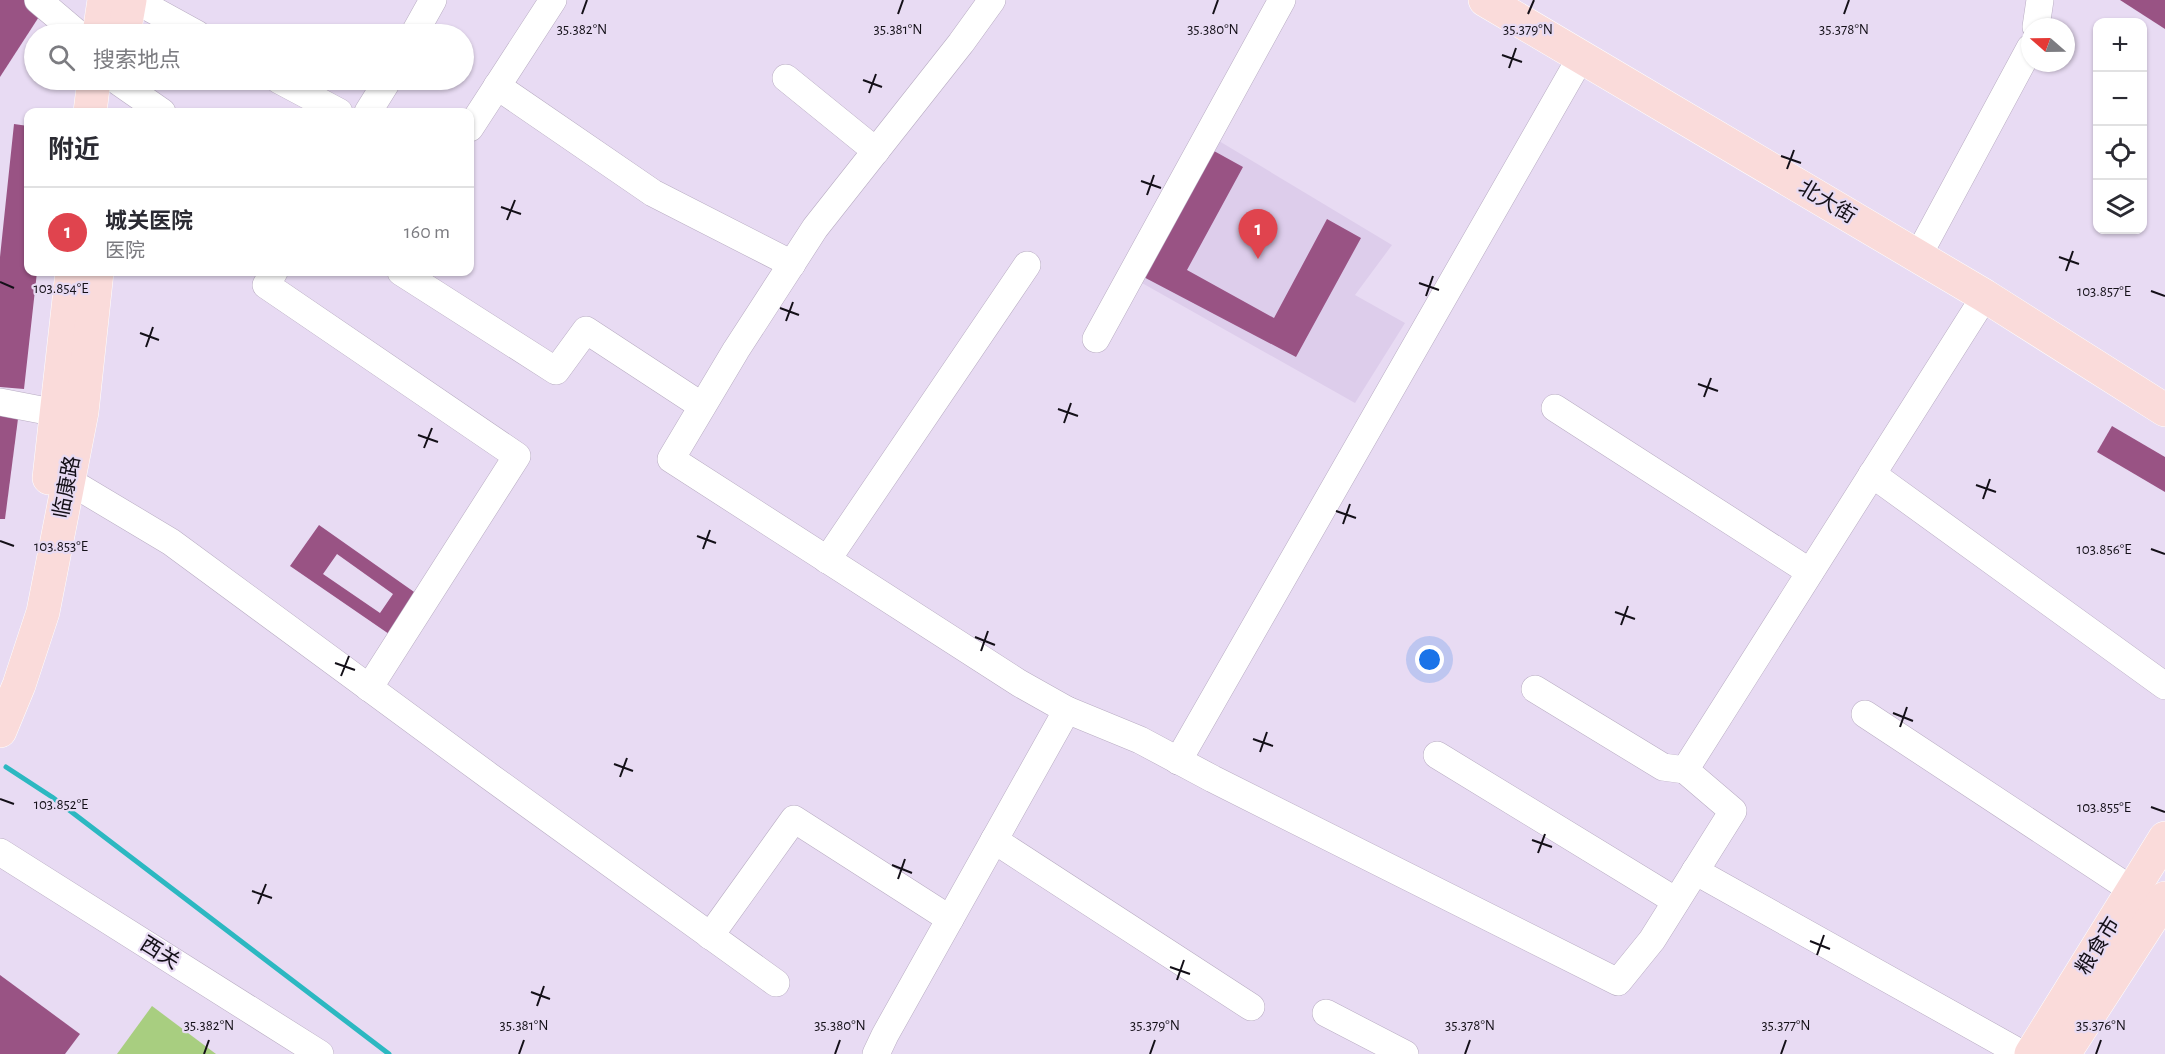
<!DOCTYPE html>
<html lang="zh">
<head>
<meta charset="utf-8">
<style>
	body { margin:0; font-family:"Alegreya Sans","Noto Sans SC",sans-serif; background:#f2f2f3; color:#2b2b33 }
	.controls { position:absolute; right:18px; top:18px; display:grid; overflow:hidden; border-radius:12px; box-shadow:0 2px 4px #0004 }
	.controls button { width:54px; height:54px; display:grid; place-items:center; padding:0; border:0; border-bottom:2px solid #e1e1e2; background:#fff; color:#2b2b33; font:30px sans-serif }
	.compass { position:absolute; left:2021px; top:18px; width:54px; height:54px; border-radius:50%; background:#fff; box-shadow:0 2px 4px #0004; rotate:290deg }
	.you { position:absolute; left:1430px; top:660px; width:21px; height:21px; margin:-15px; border:4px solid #fff; border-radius:50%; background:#1a73e8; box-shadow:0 0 0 9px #1a73e833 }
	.badge { display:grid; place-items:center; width:39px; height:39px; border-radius:50%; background:#0b8043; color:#fff; font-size:20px; font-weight:700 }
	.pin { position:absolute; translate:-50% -50px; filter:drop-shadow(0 2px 3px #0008) }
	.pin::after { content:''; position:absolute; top:32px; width:21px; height:18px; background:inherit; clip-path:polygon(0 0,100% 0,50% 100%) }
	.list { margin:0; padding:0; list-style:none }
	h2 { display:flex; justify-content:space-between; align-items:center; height:78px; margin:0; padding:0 24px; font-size:26px }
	h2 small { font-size:20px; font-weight:400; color:#7c7c81 }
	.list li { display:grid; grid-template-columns:39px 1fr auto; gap:18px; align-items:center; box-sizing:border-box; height:90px; padding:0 24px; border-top:2px solid #e1e1e2 }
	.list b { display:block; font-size:22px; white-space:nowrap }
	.list p { margin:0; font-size:20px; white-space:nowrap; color:#7c7c81 }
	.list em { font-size:20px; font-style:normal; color:#7c7c81 }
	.icon { flex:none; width:33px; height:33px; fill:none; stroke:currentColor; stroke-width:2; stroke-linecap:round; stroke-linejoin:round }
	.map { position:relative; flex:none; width:2165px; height:1054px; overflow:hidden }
	.search { position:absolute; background:#fff; box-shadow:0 2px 4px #0004; left:24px; top:24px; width:450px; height:66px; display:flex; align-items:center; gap:15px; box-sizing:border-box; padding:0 21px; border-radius:33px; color:#7c7c81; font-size:22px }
	.panel { position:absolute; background:#fff; box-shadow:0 2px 4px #0004; left:24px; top:108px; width:450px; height:168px; border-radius:12px }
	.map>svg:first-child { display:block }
	.built { fill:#ddcdeb }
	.green { fill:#a8ce80 }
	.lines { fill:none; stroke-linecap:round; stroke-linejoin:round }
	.stream { stroke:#2cb8c1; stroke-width:5 }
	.building { fill:#995384; fill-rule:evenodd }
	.minor-casing { stroke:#b8acc2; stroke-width:28 }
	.major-casing { stroke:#fff; stroke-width:34 }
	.minor { stroke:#fff; stroke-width:27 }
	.major { stroke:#fadbda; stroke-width:33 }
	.ticks { fill:none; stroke:#141018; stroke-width:2 }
	.labels { text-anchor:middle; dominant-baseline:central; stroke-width:4.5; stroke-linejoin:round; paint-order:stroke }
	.street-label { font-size:21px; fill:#141018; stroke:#e8dbf3 }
	.ticks-label { font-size:15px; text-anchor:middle; fill:#141018; stroke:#e8dbf3; stroke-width:4.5; stroke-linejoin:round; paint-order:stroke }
</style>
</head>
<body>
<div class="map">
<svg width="2165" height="1054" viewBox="0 0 2165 1054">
	<rect width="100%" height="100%" fill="#e8dbf3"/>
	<polygon class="built" points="1204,132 1392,245 1355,295 1405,323 1355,403 1126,274"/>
	<polygon class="green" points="152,1006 216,1054 117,1054"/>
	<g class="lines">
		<polyline class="stream" points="6,767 52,797 389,1054"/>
	</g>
	<g class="building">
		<polygon points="0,0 30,0 44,9 0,77"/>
		<polygon points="2120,0 2165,0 2165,29"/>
		<polygon points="14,124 28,126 28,272 37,272 24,389 0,387 0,257"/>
		<polygon points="1205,146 1243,167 1187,270 1274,318 1327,219 1361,238 1296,357 1136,273"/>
		<polygon points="0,409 19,411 5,519 0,519"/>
		<polygon points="2112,426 2165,457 2165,492 2097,452"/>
		<path d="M319,525l98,69 -28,40 -99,-68zM337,554l56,40 -13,19 -57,-39z"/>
		<polygon points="0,975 80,1034 65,1054 0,1054"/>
	</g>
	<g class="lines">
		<defs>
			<g id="minor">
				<polyline points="38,0 78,34"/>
				<polyline points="135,0 197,34"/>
				<polyline points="992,0 961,43 815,228 736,350 671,459 1019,683 1067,710 1140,740 1213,779 1618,982 1652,940 1733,811 1685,770 1985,296"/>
				<polyline points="2036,27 2040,0"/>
				<polyline points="414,34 433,0"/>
				<polyline points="786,78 876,151"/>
				<polyline points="116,80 162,112"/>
				<polyline points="279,80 339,112"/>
				<polyline points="497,86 653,193 792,264"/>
				<polyline points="368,112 388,80"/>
				<polyline points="470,128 553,0"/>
				<polyline points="1918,256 2030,48"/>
				<polyline points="274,272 266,285 517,456 369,688"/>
				<polyline points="401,272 556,371 586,330 702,406"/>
				<polyline points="1096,339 1282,0"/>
				<polyline points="0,402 57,413"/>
				<polyline points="1555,408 1810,572"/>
				<polyline points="1872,474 2165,686"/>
				<polyline points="69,481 171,542 489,776 776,983"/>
				<polyline points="827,560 1027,265"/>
				<polyline points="1535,689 1663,767 1685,770"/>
				<polyline points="1865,714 2132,890"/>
				<polyline points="1437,755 1676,901"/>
				<polyline points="1178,761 1581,57"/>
				<polyline points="994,840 1251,1007"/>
				<polyline points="0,852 320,1054"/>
				<polyline points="1695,871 2022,1054"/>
				<polyline points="710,936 794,819 950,919"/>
				<polyline points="1326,1013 1405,1054"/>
				<polyline points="876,1054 885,1035 1067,710"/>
			</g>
			<g id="major">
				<polyline points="1485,0 1985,296 2165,410"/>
				<polyline points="99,34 104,0"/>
				<polyline points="124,34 130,0"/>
				<polyline points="90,112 94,80"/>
				<polyline points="49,478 72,272"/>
				<polyline points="0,731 19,685 43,612 82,412 97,272"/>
				<polyline points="2031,1054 2165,838"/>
				<polyline points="2064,1054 2165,898"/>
			</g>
		</defs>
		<use href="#minor" class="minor-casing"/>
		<use href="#major" class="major-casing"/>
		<use href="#minor" class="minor"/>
		<use href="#major" class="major"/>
	</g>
	<path class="ticks" d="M582,14l5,-14M898,14l5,-14M1213,14l5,-14M1528,14l6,-14M1844,14l5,-14M1502,55l20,7M1509,68l7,-20M863,80l19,7M869,93l7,-19M1781,156l20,7M1787,169l7,-19M1141,181l20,7M1147,195l7,-20M501,207l20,7M507,220l8,-20M2059,257l20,7M2066,271l7,-20M0,282l14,6M1419,283l20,7M2151,291l14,5M1426,296l7,-20M780,308l19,7M786,321l7,-19M140,333l19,7M146,347l7,-20M1698,384l20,7M1704,397l7,-19M1058,409l20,7M1064,423l7,-20M418,435l20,7M424,448l8,-20M1976,485l20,7M1983,499l7,-20M1336,511l20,7M1343,524l7,-20M697,536l19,7M0,541l14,5M703,549l7,-19M2151,549l14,5M1615,612l20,7M1621,625l7,-19M975,637l20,8M981,651l7,-20M335,663l20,7M341,676l8,-20M1893,713l20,8M1900,727l7,-20M1253,739l20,7M1260,752l7,-20M614,764l19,7M620,777l7,-19M0,799l14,5M2151,807l14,5M1532,840l20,7M1538,853l7,-19M892,865l20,8M898,879l7,-20M252,891l20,7M258,904l8,-20M1810,941l20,8M1817,955l7,-20M1170,967l20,7M1177,980l7,-20M531,992l19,7M537,1006l7,-20M204,1054l5,-14M519,1054l5,-14M835,1054l5,-14M1150,1054l5,-14M1465,1054l5,-14M1781,1054l5,-14M2096,1054l5,-14"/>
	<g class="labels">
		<g class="street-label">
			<text transform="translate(1827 202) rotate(31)">北大街</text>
			<text transform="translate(67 487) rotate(-79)">临康路</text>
			<text transform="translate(2098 946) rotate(-58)">粮食市</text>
			<text transform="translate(160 953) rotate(32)">西关</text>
		</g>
	</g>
	<g class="ticks-label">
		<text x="582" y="34">35.382°N</text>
		<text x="898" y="34">35.381°N</text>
		<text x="1213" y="34">35.380°N</text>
		<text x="1528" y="34">35.379°N</text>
		<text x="1844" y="34">35.378°N</text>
		<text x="61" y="293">103.854°E</text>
		<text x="2104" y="296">103.857°E</text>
		<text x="61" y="551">103.853°E</text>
		<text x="2104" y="554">103.856°E</text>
		<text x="61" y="809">103.852°E</text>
		<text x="2104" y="812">103.855°E</text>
		<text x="209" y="1030">35.382°N</text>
		<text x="524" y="1030">35.381°N</text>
		<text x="840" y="1030">35.380°N</text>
		<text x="1155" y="1030">35.379°N</text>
		<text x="1470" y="1030">35.378°N</text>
		<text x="1786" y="1030">35.377°N</text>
		<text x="2101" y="1030">35.376°N</text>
	</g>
</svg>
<div class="controls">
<button>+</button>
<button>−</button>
<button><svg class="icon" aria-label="locate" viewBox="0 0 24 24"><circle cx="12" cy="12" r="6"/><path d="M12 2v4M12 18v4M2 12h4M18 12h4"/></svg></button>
<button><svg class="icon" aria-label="layers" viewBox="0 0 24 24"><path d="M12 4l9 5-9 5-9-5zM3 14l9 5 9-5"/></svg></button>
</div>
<svg class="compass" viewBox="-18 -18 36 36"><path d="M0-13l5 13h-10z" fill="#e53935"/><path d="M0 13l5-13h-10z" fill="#7c7c81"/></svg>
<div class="you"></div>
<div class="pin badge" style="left:1258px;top:259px;background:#e0444e">1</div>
<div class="search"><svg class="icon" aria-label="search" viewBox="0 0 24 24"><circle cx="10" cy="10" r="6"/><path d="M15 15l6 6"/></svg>搜索地点</div>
<section class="panel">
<h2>附近<small></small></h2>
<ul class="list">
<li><span class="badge" style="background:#e0444e">1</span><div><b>城关医院</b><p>医院</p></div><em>160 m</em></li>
</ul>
</section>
</div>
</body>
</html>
